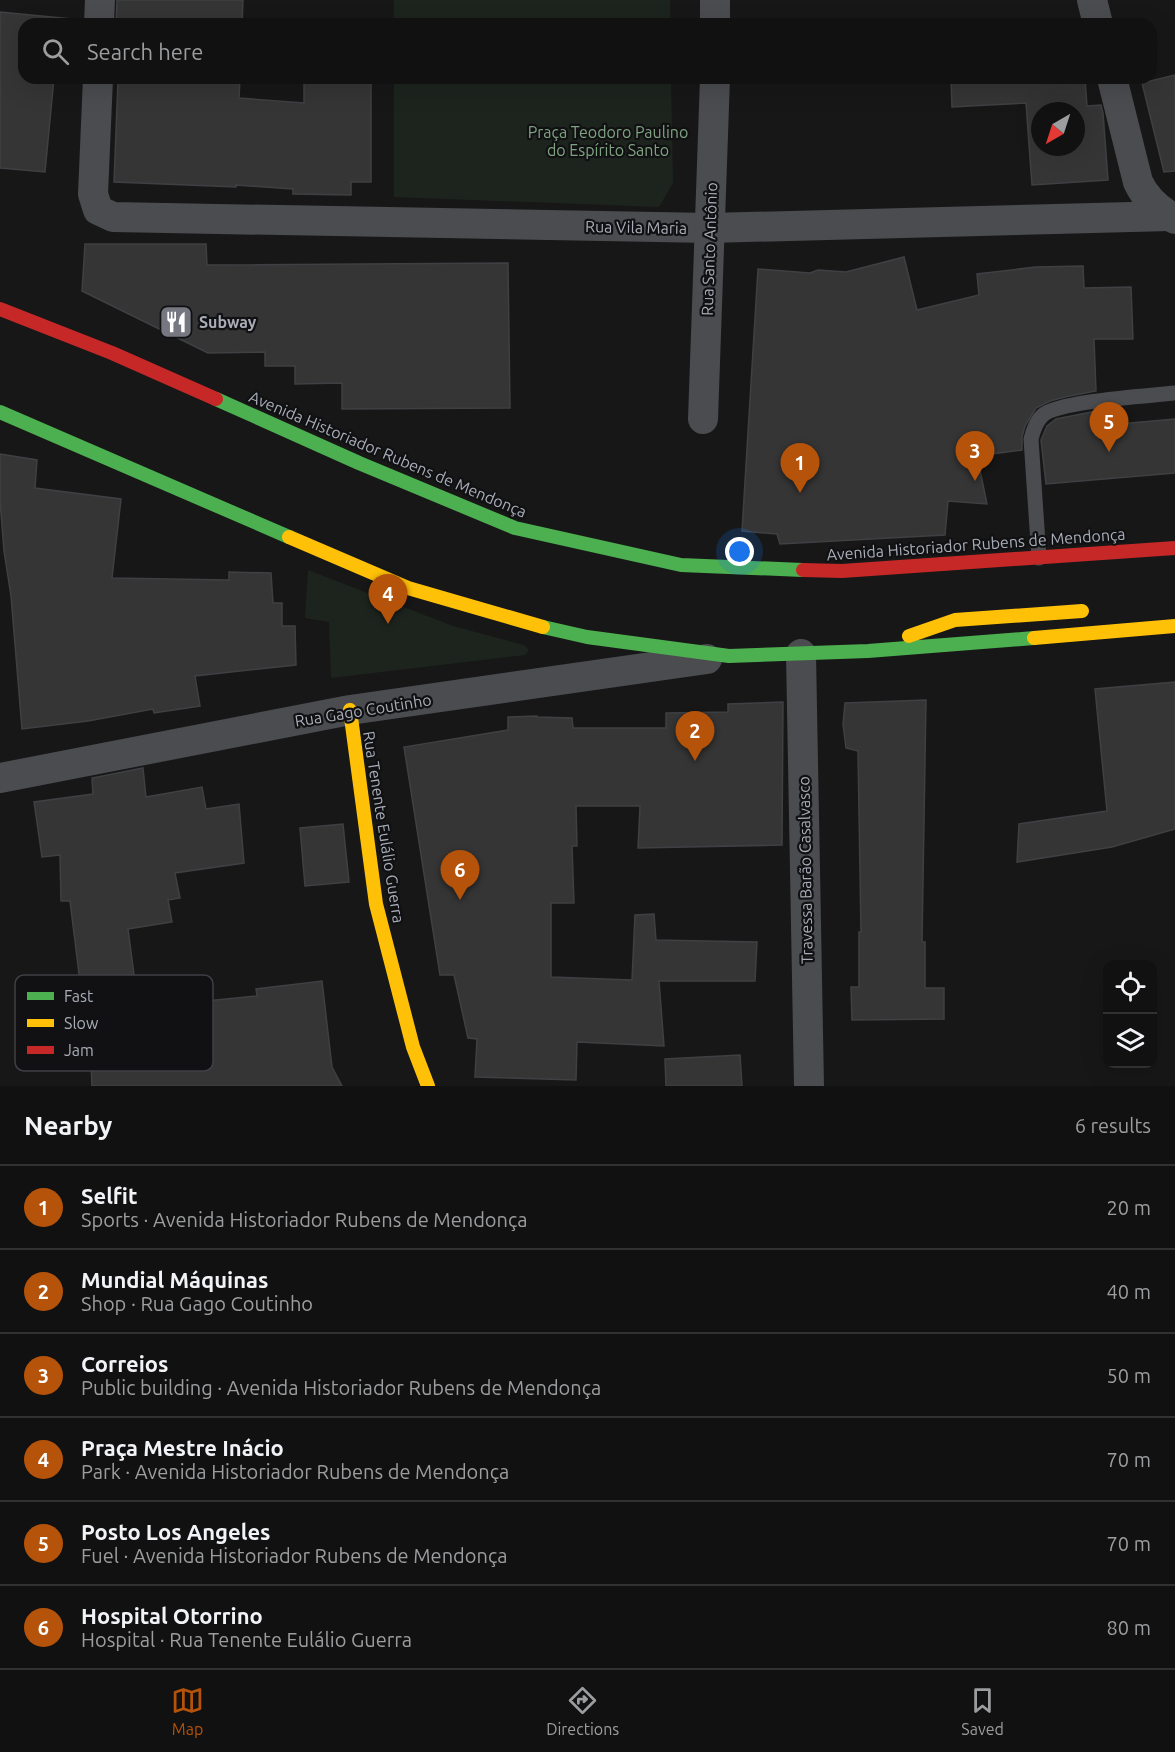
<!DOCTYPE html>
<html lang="en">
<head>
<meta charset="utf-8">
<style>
	body { margin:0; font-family:Ubuntu,sans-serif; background:#1e1f1f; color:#f1f3f6 }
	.controls { position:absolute; right:18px; bottom:18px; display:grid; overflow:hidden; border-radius:12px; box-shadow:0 6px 24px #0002 }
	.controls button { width:54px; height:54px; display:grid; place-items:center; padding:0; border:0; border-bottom:2px solid #303131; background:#111; color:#f1f3f6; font:30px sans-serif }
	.compass { position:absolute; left:1031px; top:102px; width:54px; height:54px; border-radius:50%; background:#111; box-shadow:0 6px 24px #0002; rotate:219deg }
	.you { position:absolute; left:740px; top:552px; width:21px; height:21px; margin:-15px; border:4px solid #fff; border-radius:50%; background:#1a73e8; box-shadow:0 0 0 9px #1a73e833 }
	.badge { display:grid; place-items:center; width:39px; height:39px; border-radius:50%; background:#b45309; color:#fff; font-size:20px; font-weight:700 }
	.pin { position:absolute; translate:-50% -50px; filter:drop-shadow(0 2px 3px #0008) }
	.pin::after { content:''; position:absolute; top:32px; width:21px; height:18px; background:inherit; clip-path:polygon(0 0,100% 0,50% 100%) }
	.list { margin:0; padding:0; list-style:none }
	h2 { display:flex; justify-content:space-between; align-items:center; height:78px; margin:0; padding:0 24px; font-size:26px }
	h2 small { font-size:20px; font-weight:400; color:#9c9d9f }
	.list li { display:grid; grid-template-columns:39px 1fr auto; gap:18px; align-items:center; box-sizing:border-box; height:84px; padding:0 24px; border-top:2px solid #303131 }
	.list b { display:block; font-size:22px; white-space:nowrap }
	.list p { margin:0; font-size:20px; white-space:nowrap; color:#9c9d9f }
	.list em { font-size:20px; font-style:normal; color:#9c9d9f }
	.icon { flex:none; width:33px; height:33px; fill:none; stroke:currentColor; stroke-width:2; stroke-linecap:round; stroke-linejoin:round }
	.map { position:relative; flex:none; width:1175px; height:1086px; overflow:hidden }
	.search { position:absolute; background:#111; box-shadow:0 6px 24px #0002; left:18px; right:18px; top:18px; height:66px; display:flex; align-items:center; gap:15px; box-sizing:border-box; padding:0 21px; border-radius:18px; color:#9c9d9f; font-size:22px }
	.sheet { height:582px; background:#111 }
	nav { display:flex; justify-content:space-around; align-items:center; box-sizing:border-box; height:84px; border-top:2px solid #303131; background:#111; font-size:16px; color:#9c9d9f }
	nav a { display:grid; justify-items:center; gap:3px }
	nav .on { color:#b45309 }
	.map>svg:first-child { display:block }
	.green { fill:#1d241e }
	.building { fill:#353536; stroke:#3f4043; stroke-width:1.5; fill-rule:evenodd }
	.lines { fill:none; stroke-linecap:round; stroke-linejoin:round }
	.lane { stroke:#4b4c50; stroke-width:15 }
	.street { stroke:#4b4c50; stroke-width:30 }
	.fast { stroke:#4caf50; stroke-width:14 }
	.slow { stroke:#ffc107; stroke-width:14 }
	.jam { stroke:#c62828; stroke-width:14 }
	.labels { text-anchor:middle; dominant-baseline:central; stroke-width:4.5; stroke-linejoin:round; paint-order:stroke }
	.park-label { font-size:16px; fill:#7fa381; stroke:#111113 }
	.street-label { font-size:16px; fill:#a8adb8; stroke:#111113 }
	.poi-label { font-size:16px; font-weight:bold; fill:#a8adb8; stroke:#111113; text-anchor:start }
	.key { fill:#111113; stroke:#3e4045; stroke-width:1.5 }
	.key-label { font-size:16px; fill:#a8adb8 }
</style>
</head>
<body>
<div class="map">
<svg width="1175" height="1086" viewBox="0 0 1175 1086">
	<rect width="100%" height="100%" fill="#171717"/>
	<g class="green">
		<rect x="394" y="0" width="276" height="24"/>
		<polygon points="394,78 671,78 673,183 659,207 394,197"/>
		<polygon points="308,570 453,626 524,645 529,650 525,655 331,678 329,622 305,618"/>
	</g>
	<g class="building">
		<polygon points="117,0 243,0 242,24 116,24"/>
		<polygon points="0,12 82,20 82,24 24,24 24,78 81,78 54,78 45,172 0,168"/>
		<rect x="336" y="20" width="36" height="4"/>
		<polygon points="1175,75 1175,171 1164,172 1142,83"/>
		<polygon points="115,78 240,78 239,98 304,103 304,78 371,78 371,182 351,182 351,195 293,194 293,189 236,185 236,187 114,182 118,81 115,81"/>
		<path d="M973,78h112l2,28 14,-1 2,8 5,67 -76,5 -6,-82 -74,4 -1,-28zM1040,111h36v36h-36z"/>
		<polygon points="85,244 206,244 207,265 508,263 510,408 342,409 342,383 295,384 295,366 265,366 265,352 208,353 82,291"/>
		<polygon points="904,257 917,310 979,295 977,274 1036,267 1083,266 1084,288 1131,287 1133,339 1094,339 1096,391 1065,397 1050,401 1036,408 1025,426 1022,437 1022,450 977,456 987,504 948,501 945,535 780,544 777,534 742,531 758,269 810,273 818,270 846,272"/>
		<polygon points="1097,411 1097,426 1175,419 1175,473 1046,484 1041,440 1047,426 1056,419"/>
		<polygon points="0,454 37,460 35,488 121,499 112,578 229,580 229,572 271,573 273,603 282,603 282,626 295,626 296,665 195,676 200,706 154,713 153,709 88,721 22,729 11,596 4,551 0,500"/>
		<polygon points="1175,682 1175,829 1112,847 1017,862 1019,824 1107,811 1095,689"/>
		<polygon points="926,700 922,942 925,942 925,988 944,988 944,1019 852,1020 851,987 859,987 859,932 861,932 858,751 846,748 843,724 845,703"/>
		<polygon points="783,702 782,845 638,848 640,806 576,806 577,846 572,846 574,903 551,903 551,977 632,980 635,915 654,914 656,940 757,942 755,981 659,981 664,1046 577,1042 576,1080 475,1077 477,1039 468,1038 454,975 440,975 404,747 508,730 508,717 537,716 537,717 572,718 573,728 666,728 666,713 728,712 728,704"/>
		<polygon points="143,768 146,797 202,787 206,809 239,804 244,863 175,873 180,898 168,900 172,922 128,929 135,982 181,978 186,1003 257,996 256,989 322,981 332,1067 342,1086 92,1086 88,989 81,990 70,901 61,901 60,855 42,857 34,802 93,794 92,778"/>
		<polygon points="343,824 349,882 305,886 300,828"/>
		<polygon points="740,1055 742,1086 666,1086 665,1059"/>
	</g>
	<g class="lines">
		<path class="lane" d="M1039,558l-8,-119c2,-8 5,-18 12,-24 17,-14 106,-19 132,-22"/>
		<g class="street">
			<polyline points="715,0 715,24"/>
			<polyline points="1092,0 1098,24"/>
			<polyline points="99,24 100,0"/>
			<polyline points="98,78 93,194 98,210 113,217 710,228 1170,216"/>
			<path d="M1112,78l26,104c8,17 20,28 37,37"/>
			<polyline points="703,419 715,78"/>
			<polyline points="801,654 809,1086"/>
			<polyline points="0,778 350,710 707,659"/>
		</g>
		<g class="fast">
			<polyline points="216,399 359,463 515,528 681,565 803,570"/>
			<polyline points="0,412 289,537"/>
			<polyline points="543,627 587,637 729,656 868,651 1034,638"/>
		</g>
		<g class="slow">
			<polyline points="289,537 408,588 543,627"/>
			<polyline points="909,636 955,620 1082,611"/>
			<polyline points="1034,638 1175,626"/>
			<polyline points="350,710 376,904 413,1047 428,1086"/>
		</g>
		<g class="jam">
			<polyline points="0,309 112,353 216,399"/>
			<polyline points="803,570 842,571 1175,548"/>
		</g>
	</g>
	<defs>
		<symbol id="restaurant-square" viewBox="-11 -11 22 22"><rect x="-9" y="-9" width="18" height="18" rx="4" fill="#757880" stroke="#111113"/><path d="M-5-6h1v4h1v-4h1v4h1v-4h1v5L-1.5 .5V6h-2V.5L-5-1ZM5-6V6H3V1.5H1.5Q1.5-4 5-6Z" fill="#fff"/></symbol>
	</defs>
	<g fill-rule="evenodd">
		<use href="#restaurant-square" x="157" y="303" width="38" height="38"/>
	</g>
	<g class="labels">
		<g class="park-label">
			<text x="608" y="132">Praça Teodoro Paulino<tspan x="608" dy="18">do Espírito Santo</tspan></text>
		</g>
		<g class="street-label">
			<text transform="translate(636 227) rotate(1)">Rua Vila Maria</text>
			<text transform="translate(709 249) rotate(-88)">Rua Santo Antônio</text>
			<text transform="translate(388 454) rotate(23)">Avenida Historiador Rubens de Mendonça</text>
			<text transform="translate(976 544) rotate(-4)">Avenida Historiador Rubens de Mendonça</text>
			<text transform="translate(363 710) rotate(-9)">Rua Gago Coutinho</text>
			<text transform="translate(384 827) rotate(81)">Rua Tenente Eulálio Guerra</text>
			<text transform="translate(805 870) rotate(-91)">Travessa Barão Casalvasco</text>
		</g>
		<g class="poi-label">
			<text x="199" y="322">Subway</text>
		</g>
	</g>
	<rect x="15" y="975" width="198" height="96" rx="9" class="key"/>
	<rect x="27" y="992" width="27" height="8" fill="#4caf50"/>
	<rect x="27" y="1019" width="27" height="8" fill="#ffc107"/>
	<rect x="27" y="1046" width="27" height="8" fill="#c62828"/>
	<g class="key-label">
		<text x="64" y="1002">Fast</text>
		<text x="64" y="1029">Slow</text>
		<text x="64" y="1056">Jam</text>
	</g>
</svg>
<div class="controls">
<button><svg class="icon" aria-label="locate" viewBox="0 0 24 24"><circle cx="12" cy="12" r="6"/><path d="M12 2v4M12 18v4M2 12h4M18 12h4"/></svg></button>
<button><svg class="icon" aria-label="layers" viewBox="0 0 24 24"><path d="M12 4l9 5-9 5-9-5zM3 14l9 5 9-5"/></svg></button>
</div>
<svg class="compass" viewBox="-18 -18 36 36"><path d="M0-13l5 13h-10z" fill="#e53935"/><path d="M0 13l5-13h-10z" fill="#9c9d9f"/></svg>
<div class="you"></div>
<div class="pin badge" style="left:800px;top:493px">1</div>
<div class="pin badge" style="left:695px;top:761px">2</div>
<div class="pin badge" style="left:975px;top:481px">3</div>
<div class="pin badge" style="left:388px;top:624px">4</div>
<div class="pin badge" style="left:1109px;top:452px">5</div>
<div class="pin badge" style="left:460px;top:900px">6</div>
<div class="search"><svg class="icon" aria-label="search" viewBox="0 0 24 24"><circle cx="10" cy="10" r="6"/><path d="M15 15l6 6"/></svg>Search here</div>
</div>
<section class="sheet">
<h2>Nearby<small>6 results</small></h2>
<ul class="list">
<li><span class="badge">1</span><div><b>Selfit</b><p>Sports · Avenida Historiador Rubens de Mendonça</p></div><em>20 m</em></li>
<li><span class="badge">2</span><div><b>Mundial Máquinas</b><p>Shop · Rua Gago Coutinho</p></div><em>40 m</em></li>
<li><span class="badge">3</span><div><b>Correios</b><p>Public building · Avenida Historiador Rubens de Mendonça</p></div><em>50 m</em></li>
<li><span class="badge">4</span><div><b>Praça Mestre Inácio</b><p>Park · Avenida Historiador Rubens de Mendonça</p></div><em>70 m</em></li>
<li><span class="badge">5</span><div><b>Posto Los Angeles</b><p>Fuel · Avenida Historiador Rubens de Mendonça</p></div><em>70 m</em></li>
<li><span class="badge">6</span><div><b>Hospital Otorrino</b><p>Hospital · Rua Tenente Eulálio Guerra</p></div><em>80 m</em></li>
</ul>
</section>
<nav>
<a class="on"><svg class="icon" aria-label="map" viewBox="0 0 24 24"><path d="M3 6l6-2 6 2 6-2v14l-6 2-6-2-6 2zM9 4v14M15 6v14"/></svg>Map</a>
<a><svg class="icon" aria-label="directions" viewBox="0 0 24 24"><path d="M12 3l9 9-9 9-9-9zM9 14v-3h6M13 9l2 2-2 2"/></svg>Directions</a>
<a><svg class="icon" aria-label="saved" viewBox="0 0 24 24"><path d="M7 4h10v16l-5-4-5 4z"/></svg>Saved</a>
</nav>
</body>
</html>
